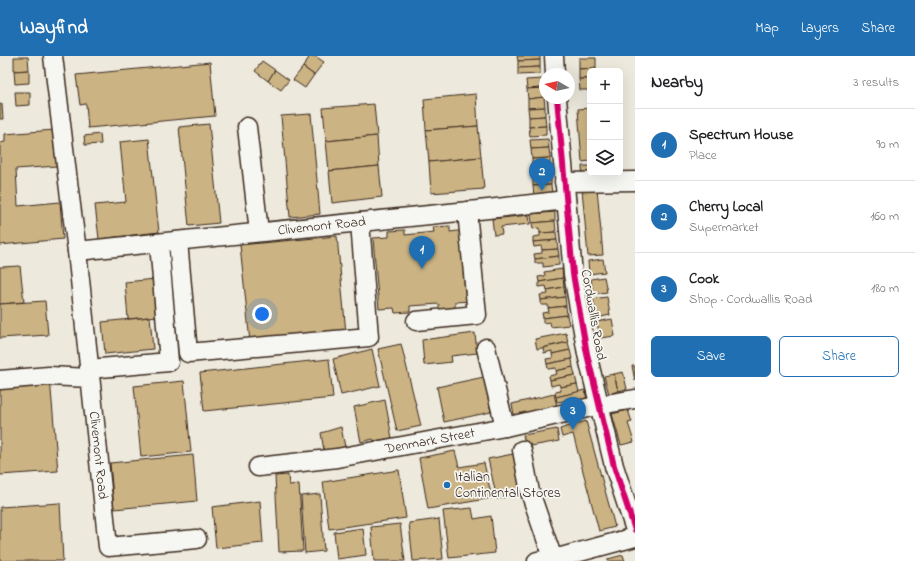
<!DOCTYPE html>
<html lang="en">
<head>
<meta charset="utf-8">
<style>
	body { margin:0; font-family:"Indie Flower",sans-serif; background:#f6f6f6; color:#202124 }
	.controls { position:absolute; right:12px; top:12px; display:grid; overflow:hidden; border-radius:6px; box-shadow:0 4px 16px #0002 }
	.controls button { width:36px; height:36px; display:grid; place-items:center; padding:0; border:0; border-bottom:1px solid #e0e0e0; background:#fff; color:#202124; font:20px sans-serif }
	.compass { position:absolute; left:539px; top:12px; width:36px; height:36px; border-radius:50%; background:#fff; box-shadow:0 4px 16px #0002; rotate:279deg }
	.you { position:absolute; left:262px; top:258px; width:14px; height:14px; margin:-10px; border:3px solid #fff; border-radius:50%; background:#1a73e8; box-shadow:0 0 0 6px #1a73e833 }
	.badge { display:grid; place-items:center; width:26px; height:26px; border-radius:50%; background:#1f6fb2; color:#fff; font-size:13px; font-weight:700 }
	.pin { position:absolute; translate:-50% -33px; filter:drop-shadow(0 1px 2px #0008) }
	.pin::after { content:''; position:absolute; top:21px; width:14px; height:12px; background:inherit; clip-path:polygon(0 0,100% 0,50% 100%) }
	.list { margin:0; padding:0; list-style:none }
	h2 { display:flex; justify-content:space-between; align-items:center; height:52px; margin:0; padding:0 16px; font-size:17px }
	h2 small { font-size:13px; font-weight:400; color:#757577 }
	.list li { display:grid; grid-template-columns:26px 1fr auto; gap:12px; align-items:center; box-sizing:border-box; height:72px; padding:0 16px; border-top:1px solid #e0e0e0 }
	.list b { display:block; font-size:15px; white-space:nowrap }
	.list p { margin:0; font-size:13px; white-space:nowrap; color:#757577 }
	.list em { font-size:13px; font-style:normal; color:#757577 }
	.actions { display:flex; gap:8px; padding:12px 16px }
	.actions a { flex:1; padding:9px 0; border:1px solid #1f6fb2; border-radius:6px; text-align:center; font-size:14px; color:#1f6fb2 }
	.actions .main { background:#1f6fb2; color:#fff }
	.icon { flex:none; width:22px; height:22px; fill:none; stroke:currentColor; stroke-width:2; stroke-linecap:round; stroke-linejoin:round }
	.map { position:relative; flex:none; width:635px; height:505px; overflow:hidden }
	header { display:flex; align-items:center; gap:24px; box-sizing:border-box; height:56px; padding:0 20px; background:#1f6fb2; color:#fff }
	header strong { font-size:19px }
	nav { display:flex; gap:22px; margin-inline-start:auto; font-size:14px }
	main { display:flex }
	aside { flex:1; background:#fff }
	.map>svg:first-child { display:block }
	.building { fill:#cbb383; stroke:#3b2a1e }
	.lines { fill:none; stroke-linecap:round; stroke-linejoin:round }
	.minor-casing { stroke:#3b2a1e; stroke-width:21 }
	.minor { stroke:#f6f6f2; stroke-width:18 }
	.cycleway-casing { stroke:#f6f6f2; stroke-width:8 }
	.cycleway { stroke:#d6006c; stroke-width:6 }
	.poi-dot { fill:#1f6fb2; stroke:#f6f6f2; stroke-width:1.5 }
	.labels { text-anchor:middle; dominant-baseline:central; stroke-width:3.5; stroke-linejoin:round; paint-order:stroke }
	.street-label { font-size:14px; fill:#3b2a1e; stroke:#f6f6f2 }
	.poi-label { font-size:14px; fill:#3b2a1e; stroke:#f6f6f2; text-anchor:start }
</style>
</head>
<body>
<header>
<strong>Wayfind</strong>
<nav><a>Map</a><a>Layers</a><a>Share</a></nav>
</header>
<main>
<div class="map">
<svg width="635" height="505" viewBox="0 0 635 505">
	<rect width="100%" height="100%" fill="#ede9dc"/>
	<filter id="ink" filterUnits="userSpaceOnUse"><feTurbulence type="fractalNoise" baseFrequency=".025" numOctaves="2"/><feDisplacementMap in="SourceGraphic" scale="8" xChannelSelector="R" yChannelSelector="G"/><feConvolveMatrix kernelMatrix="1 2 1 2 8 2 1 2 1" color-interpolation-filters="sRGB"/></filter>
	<g filter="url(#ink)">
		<g class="building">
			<polygon points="310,0 315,0 324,6 314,19 303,11"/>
			<polygon points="517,0 540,0 540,4 518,5"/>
			<polygon points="14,1 28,1 29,14 14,15"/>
			<polygon points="579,2 596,2 596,12 579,13"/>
			<polygon points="540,4 540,11 518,12 518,5"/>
			<polygon points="262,5 275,14 268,25 255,15"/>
			<polygon points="210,6 215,60 88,72 86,48 80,49 76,19"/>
			<polygon points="303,11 314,19 305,32 293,24"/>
			<polygon points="540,11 540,18 518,19 518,12"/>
			<polygon points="596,12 596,15 590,15 590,23 579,23 579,13"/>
			<polygon points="29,14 29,27 15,28 14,15"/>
			<polygon points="275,14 289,24 281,34 268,25"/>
			<polygon points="543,23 543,32 527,33 526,24"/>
			<polygon points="579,23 590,23 590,34 580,34"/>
			<polygon points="543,32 544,41 528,43 527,33"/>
			<polygon points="15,36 30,36 30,49 16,50"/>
			<polygon points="476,38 478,70 426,74 424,43"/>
			<polygon points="544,41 545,51 528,52 528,43"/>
			<polygon points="0,48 2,48 3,63 0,63"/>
			<polygon points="374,48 377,80 326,85 323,52"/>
			<polygon points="545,51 545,60 529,61 528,52"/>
			<polygon points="590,52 590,105 582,106 578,53"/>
			<polygon points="311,58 320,158 290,161 281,60"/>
			<polygon points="545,60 546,70 529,71 529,61"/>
			<polygon points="209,68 219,167 189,170 179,71"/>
			<polygon points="478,70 481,101 429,106 426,74"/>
			<polygon points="546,70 546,79 530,80 529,71"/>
			<polygon points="54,74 57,110 16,113 18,150 60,146 63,183 0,189 0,87 5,86 5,78"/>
			<polygon points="100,78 101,88 85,89 84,80"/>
			<polygon points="377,80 379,110 329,115 326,85"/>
			<polygon points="149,83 159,176 99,183 95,149 126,146 120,86"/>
			<polygon points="548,83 549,92 531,93 530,84"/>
			<polygon points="549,92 550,102 532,103 531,93"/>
			<polygon points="481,101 484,133 431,137 429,106"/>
			<polygon points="550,102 550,111 532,112 532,103"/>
			<polygon points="379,110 382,141 332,147 329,115"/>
			<polygon points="582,110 590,110 590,117 583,122"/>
			<polygon points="550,111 551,120 533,121 532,112"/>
			<polygon points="551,120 551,129 533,130 533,121"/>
			<polygon points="551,129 552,138 534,140 533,130"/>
			<polygon points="597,132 603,199 588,200 582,133"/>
			<polygon points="555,156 555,165 532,167 531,158"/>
			<polygon points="529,159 530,168 501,171 502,178 494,179 492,163"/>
			<polygon points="555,165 556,176 540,177 539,172 533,173 532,167"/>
			<polygon points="450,170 450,176 466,174 471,245 455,246 455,252 439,253 439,248 410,250 410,256 395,257 394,252 379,253 373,182 389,181 389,175 405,174 405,179 434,176 433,171"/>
			<polygon points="556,176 557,184 533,186 533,181 540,180 540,177"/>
			<polygon points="337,180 346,277 250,286 240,189"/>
			<polygon points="557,184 558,193 542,194 541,190 534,191 533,186"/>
			<polygon points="558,193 559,200 535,203 534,198 542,197 542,194"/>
			<polygon points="559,200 559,209 543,211 543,207 535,207 535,203"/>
			<polygon points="603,203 605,216 589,218 588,205"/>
			<polygon points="20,210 24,246 0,248 0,211"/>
			<polygon points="562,213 563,222 539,226 538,221 545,220 544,216"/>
			<polygon points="604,221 607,236 593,238 591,223"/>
			<polygon points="563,222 564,231 547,234 546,230 539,231 539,226"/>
			<polygon points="155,223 158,260 128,263 125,226"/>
			<polygon points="564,231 565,241 541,244 540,239 548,238 547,234"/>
			<polygon points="565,241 566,250 548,252 548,249 541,249 541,244"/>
			<polygon points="607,241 610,259 597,262 593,243"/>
			<polygon points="45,245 48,279 0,282 0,248"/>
			<polygon points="566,250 567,259 543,262 542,257 549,256 548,252"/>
			<polygon points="567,259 569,269 551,271 550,266 543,267 543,262"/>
			<polygon points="150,261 153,293 105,298 102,266"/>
			<polygon points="612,263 615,280 600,282 597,266"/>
			<polygon points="475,277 477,297 451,300 452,306 424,309 422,284"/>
			<polygon points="566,277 568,286 537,293 535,283"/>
			<polygon points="568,286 570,294 552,298 552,295 544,297 543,292"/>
			<polygon points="401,288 421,370 397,375 378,293"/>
			<polygon points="372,293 380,330 341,339 333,303"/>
			<polygon points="570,294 572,303 547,308 546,303 553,302 552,298"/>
			<polygon points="329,303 333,342 204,355 200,317"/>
			<polygon points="572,303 573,311 556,315 556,312 548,313 547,308"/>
			<polygon points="632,310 635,310 635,325"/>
			<polygon points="573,311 575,319 550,324 549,320 557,318 556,315"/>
			<polygon points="623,316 627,333 618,335 614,318"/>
			<polygon points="614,318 618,335 609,338 604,320"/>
			<polygon points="575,319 577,328 560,331 559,328 551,330 550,324"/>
			<polygon points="484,321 491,356 444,366 437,331"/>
			<polygon points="50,323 58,415 0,419 0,327"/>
			<polygon points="184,325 191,396 141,401 134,330"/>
			<polygon points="577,328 579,336 556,341 555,336 561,335 560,331"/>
			<polygon points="585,334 587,344 565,348 565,345 557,346 556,341"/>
			<polygon points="554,338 557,350 514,359 512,348"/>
			<polygon points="385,344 392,382 374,385 373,383 361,386 354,351"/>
			<polygon points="628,354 632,366 628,367 634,386 621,389 612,358"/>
			<polygon points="586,365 615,471 599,475 573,378 562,381 560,373"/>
			<polygon points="341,371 345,391 324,395 321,377"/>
			<polygon points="557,373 559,385 526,391 523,379"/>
			<polygon points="455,395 459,411 484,407 492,442 428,453 419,402"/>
			<polygon points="518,397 526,437 497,443 488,403"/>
			<polygon points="193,399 197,445 114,453 110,407"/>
			<polygon points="399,414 406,462 329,473 323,426"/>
			<polygon points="288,419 289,429 299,428 303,495 279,496 275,420"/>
			<polygon points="320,438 324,495 305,497 301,440"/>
			<polygon points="260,445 263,487 216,492 212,451"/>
			<polygon points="60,447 63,505 0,505 0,451"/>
			<polygon points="472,452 474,463 491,460 495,497 449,502 443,455"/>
			<polygon points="439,463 443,503 413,505 409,467"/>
			<polygon points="400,468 405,505 374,505 371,471"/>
			<polygon points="363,472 366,499 337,503 334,476"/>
			<polygon points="623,499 625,505 608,505 608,503"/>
		</g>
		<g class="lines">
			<defs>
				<g id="minor">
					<path id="s1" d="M53,0l15,126 9,69 31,296 89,-8"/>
					<polyline points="554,0 555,18"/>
					<polyline points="557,42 573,218 587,298 614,410 635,474"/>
					<polyline points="247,71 259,176"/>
					<polyline points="564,126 635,125"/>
					<polyline points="178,185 188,297 369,281 360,166"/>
					<path id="s2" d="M77,195l411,-42 78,-9"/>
					<polyline points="416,265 477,259 467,155"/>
					<polyline points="486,292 505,371"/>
					<polyline points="89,313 169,306 159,187"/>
					<polyline points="0,324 49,320 90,322"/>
					<polyline points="522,394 530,436 553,503"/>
					<path id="s3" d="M258,411l79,-9 168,-31 95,-22 35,-6"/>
					<polyline points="537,505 565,500 635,481"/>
				</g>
			</defs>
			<use href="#minor" class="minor-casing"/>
			<use href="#minor" class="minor"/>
			<defs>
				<polyline id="cycleway" points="557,42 573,218 587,298 614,410 635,474"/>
			</defs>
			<use href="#cycleway" class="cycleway-casing"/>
			<use href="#cycleway" class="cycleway"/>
		</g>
	</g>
	<circle class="poi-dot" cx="447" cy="429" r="4"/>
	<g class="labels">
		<g class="street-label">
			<text stroke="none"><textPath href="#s2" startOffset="246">Clivemont Road</textPath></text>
			<text transform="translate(593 259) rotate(80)">Cordwallis Road</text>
			<text stroke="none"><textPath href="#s3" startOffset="174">Denmark Street</textPath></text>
			<text stroke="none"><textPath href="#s1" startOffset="402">Clivemont Road</textPath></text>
		</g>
		<g class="poi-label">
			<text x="455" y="421">Italian<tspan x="455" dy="16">Continental Stores</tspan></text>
		</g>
	</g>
</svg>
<div class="controls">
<button>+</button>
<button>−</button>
<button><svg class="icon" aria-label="layers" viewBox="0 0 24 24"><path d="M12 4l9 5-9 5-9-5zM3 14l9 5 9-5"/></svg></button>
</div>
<svg class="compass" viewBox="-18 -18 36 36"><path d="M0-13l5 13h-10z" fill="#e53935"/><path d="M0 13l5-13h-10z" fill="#757577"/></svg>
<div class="you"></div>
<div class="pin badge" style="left:422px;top:213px">1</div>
<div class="pin badge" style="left:542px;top:135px">2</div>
<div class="pin badge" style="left:573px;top:374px">3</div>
</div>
<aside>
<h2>Nearby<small>3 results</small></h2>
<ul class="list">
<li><span class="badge">1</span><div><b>Spectrum House</b><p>Place</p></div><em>90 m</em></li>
<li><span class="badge">2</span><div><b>Cherry Local</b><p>Supermarket</p></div><em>160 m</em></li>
<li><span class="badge">3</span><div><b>Cook</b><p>Shop · Cordwallis Road</p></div><em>180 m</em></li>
</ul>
<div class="actions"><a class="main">Save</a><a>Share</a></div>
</aside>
</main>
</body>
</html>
